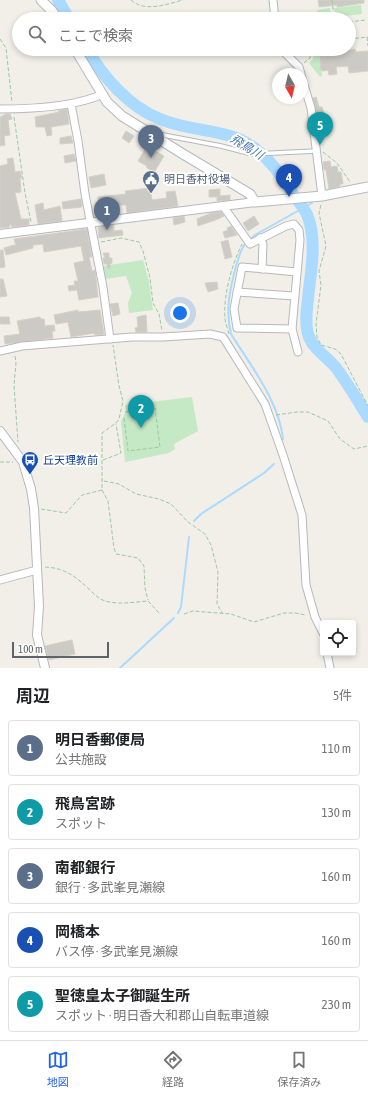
<!DOCTYPE html>
<html lang="ja">
<head>
<meta charset="utf-8">
<style>
	body { margin:0; font-family:"Asap Condensed","Noto Sans JP",sans-serif; background:#f6f6f6; color:#202124 }
	.controls { position:absolute; right:12px; bottom:12px; display:grid; overflow:hidden; border-radius:4px; box-shadow:0 2px 6px #0003 }
	.controls button { width:36px; height:36px; display:grid; place-items:center; padding:0; border:0; border-bottom:1px solid #e0e0e0; background:#fff; color:#202124; font:20px sans-serif }
	.compass { position:absolute; left:272px; top:68px; width:36px; height:36px; border-radius:50%; background:#fff; box-shadow:0 2px 6px #0003; rotate:172deg }
	.scale { position:absolute; left:12px; bottom:10px; width:97px; box-sizing:border-box; padding-left:4px; border:2px solid #5f6368; border-top:0; font-size:11px; line-height:14px; white-space:nowrap; color:#5f6368; -webkit-text-stroke:3px #fff; paint-order:stroke }
	.you { position:absolute; left:180px; top:313px; width:14px; height:14px; margin:-10px; border:3px solid #fff; border-radius:50%; background:#1a73e8; box-shadow:0 0 0 6px #1a73e833 }
	.badge { display:grid; place-items:center; width:26px; height:26px; border-radius:50%; background:#2563eb; color:#fff; font-size:13px; font-weight:700 }
	.pin { position:absolute; translate:-50% -33px; filter:drop-shadow(0 1px 2px #0008) }
	.pin::after { content:''; position:absolute; top:21px; width:14px; height:12px; background:inherit; clip-path:polygon(0 0,100% 0,50% 100%) }
	.list { margin:0; padding:0; list-style:none }
	h2 { display:flex; justify-content:space-between; align-items:center; height:52px; margin:0; padding:0 16px; font-size:17px }
	h2 small { font-size:13px; font-weight:400; color:#757577 }
	.list li { display:grid; grid-template-columns:26px 1fr auto; gap:12px; align-items:center; box-sizing:border-box; height:56px; margin:0 8px 8px; padding:0 8px; border:1px solid #e0e0e0; border-radius:4px }
	.list b { display:block; font-size:15px; white-space:nowrap }
	.list p { margin:0; font-size:13px; white-space:nowrap; color:#757577 }
	.list em { font-size:13px; font-style:normal; color:#757577 }
	.icon { flex:none; width:22px; height:22px; fill:none; stroke:currentColor; stroke-width:2; stroke-linecap:round; stroke-linejoin:round }
	.map { position:relative; flex:none; width:368px; height:668px; overflow:hidden }
	.search { position:absolute; background:#fff; box-shadow:0 2px 6px #0003; left:12px; right:12px; top:12px; height:44px; display:flex; align-items:center; gap:10px; box-sizing:border-box; padding:0 14px; border-radius:22px; color:#757577; font-size:15px }
	.sheet { height:372px; background:#fff }
	nav { display:flex; justify-content:space-around; align-items:center; box-sizing:border-box; height:56px; border-top:1px solid #e0e0e0; background:#fff; font-size:11px; color:#757577 }
	nav a { display:grid; justify-items:center; gap:2px }
	nav .on { color:#2563eb }
	.map>svg:first-child { display:block }
	.green { fill:#c5e8c5 }
	.lines { fill:none; stroke-linecap:round; stroke-linejoin:round }
	.stream { stroke:#aadaff; stroke-width:2 }
	.river { stroke:#aadaff; stroke-width:12 }
	.building { fill:#cccac5; stroke:#d6d1c6 }
	.service-casing { stroke:#b5b8bc; stroke-width:5.5 }
	.minor-casing { stroke:#b5b8bc; stroke-width:9 }
	.tertiary-casing { stroke:#b5b8bc; stroke-width:10 }
	.secondary-casing { stroke:#b6babf; stroke-width:11 }
	.path { stroke:#9cc7a9; stroke-width:1; stroke-dasharray:4 2; stroke-linecap:butt }
	.service { stroke:#fff; stroke-width:3.5 }
	.minor { stroke:#fff; stroke-width:7 }
	.tertiary { stroke:#fff; stroke-width:8 }
	.secondary { stroke:#fff; stroke-width:9 }
	.labels { text-anchor:middle; dominant-baseline:central; stroke-width:4; stroke-linejoin:round; paint-order:stroke }
	.service-label { font-size:11px; fill:#4e5e75; stroke:#fff; text-anchor:start }
	.transit-label { font-size:11px; fill:#164399; stroke:#fff; text-anchor:start }
	.water-label { font-size:12px; font-style:italic; fill:#4174aa; stroke:#fff }
</style>
</head>
<body>
<div class="map">
<svg width="368" height="668" viewBox="0 0 368 668">
	<rect width="100%" height="100%" fill="#f1efe8"/>
	<g class="green">
		<polygon points="361,5 362,14 336,17 334,8"/>
		<polygon points="330,8 331,19 318,19 317,10"/>
		<polygon points="314,49 318,49 322,76 320,77 309,63 313,59"/>
		<polygon points="143,260 149,282 153,310 129,313 128,303 132,293 126,276 105,279 103,266"/>
		<polygon points="192,397 198,431 174,444 175,449 169,453 125,462 121,421 126,411 125,405"/>
	</g>
	<g class="lines">
		<g class="stream">
			<polyline points="250,240 255,235 312,203"/>
			<path d="M246,243c-6,6 -7,15 -10,23 -6,23 -11,44 -5,68 20,32 48,67 52,105"/>
			<polyline points="194,521 201,514 264,473 274,464"/>
			<polyline points="178,613 181,607 189,537"/>
			<polyline points="120,668 174,618"/>
		</g>
		<g class="river">
			<polyline points="58,0 69,19"/>
			<path d="M87,49c16,28 42,58 73,70 44,18 79,4 114,48 7,8 13,18 19,27 5,8 12,14 15,23 8,22 4,50 1,72 -1,14 -5,31 -1,45 4,15 20,23 29,35 11,15 21,32 31,48"/>
		</g>
	</g>
	<g class="building">
		<polygon points="318,0 364,0 364,3 337,7 337,5 319,7"/>
		<polygon points="319,49 332,50 332,53 355,49 356,52 368,51 368,71 349,73 348,66 336,67 337,74 329,75 328,70 323,71 321,70"/>
		<polygon points="316,97 319,107 322,107 324,113 317,116 313,98"/>
		<polygon points="67,109 69,124 51,127 52,135 47,136 45,127 36,127 35,117 59,112 58,111"/>
		<polygon points="6,114 10,114 12,119 8,120 10,135 4,136 5,145 0,146 0,117"/>
		<polygon points="126,131 134,136 129,143 122,138"/>
		<polygon points="71,136 73,143 60,144 60,138"/>
		<polygon points="147,146 164,156 155,171 154,170 153,172 146,167 147,166 138,161"/>
		<polygon points="74,154 76,161 65,163 64,156"/>
		<polygon points="13,158 15,172 20,171 22,178 20,178 21,192 15,193 21,219 29,219 29,225 12,227 11,224 9,227 0,228 0,166 8,164 7,159"/>
		<polygon points="330,161 331,167 337,166 338,172 341,172 343,184 340,184 340,186 329,189 326,170 324,170 323,162"/>
		<polygon points="104,174 106,185 91,188 89,177"/>
		<polygon points="150,188 152,200 167,198 166,192 175,191 178,206 127,213 126,205 104,205 105,211 98,212 96,206 99,206 98,197 126,194 125,191"/>
		<polygon points="220,189 220,196 230,195 230,200 217,201 217,197 209,197 209,190"/>
		<polygon points="81,199 82,207 63,209 62,202"/>
		<polygon points="43,203 44,210 60,206 62,221 38,224 35,205"/>
		<polygon points="221,212 224,216 218,219 198,226 197,219 211,213"/>
		<polygon points="184,216 185,222 174,225 173,218"/>
		<polygon points="254,216 259,224 248,231 243,223"/>
		<polygon points="114,225 114,231 122,230 123,235 99,238 98,227"/>
		<polygon points="231,226 237,235 225,238 223,232 228,230 227,228"/>
		<polygon points="87,229 92,257 89,257 92,271 95,270 98,297 79,300 77,290 69,291 68,286 75,285 74,281 78,281 74,263 84,261 81,246 44,252 43,244 33,245 33,248 6,255 4,248 14,245 16,246 14,239"/>
		<polygon points="228,240 232,257 225,259 221,242"/>
		<polygon points="0,250 3,250 5,267 0,268"/>
		<polygon points="103,253 109,253 109,258 112,258 112,263 110,264 110,268 108,269 107,264 104,264 103,258 105,258"/>
		<polygon points="0,279 3,279 7,296 0,297"/>
		<polygon points="217,282 218,289 208,292 205,283"/>
		<polygon points="118,303 120,314 113,316 110,304"/>
		<polygon points="78,310 78,312 100,310 104,334 95,335 94,333 71,337 68,322 56,324 54,315"/>
		<polygon points="146,315 147,332 136,332 135,328 138,327 137,317"/>
		<polygon points="0,317 9,317 10,324 0,324"/>
		<polygon points="40,317 41,319 44,319 45,326 54,325 55,331 52,331 53,338 5,344 4,336 20,334 17,321"/>
		<polygon points="72,640 75,654 49,660 45,646"/>
	</g>
	<g class="lines">
		<defs>
			<polyline id="service" points="158,134 221,146 252,154 316,151"/>
			<g id="minor">
				<polyline points="273,0 275,19"/>
				<polyline points="281,49 299,67 301,74"/>
				<polyline points="302,78 311,108 322,196"/>
				<polyline points="71,104 78,141 85,194 103,287 110,339"/>
				<path d="M0,109c32,0 74,-2 103,-15"/>
				<polyline points="223,206 250,244 286,226 294,224 299,230 300,240 292,329 298,352"/>
				<polyline points="260,238 263,244 262,269"/>
				<polyline points="237,292 294,296"/>
				<polyline points="292,329 237,328 234,309 242,267 297,272"/>
				<polyline points="0,351 22,346 132,337 163,337 210,334 223,337 265,404 283,455 302,515 306,585 315,617 323,633"/>
				<polyline points="0,580 37,570"/>
				<polyline points="327,653 330,668"/>
			</g>
			<g id="tertiary">
				<polyline points="0,234 255,202"/>
				<polyline points="0,431 23,462 31,489 34,508 39,606 37,635 45,668"/>
			</g>
			<g id="secondary">
				<polyline points="41,0 52,11 57,19"/>
				<polyline points="75,49 107,102 122,116 183,154 250,194 255,202 322,196 368,187"/>
			</g>
		</defs>
		<use href="#service" class="service-casing"/>
		<use href="#minor" class="minor-casing"/>
		<use href="#tertiary" class="tertiary-casing"/>
		<use href="#secondary" class="secondary-casing"/>
		<g class="path">
			<path d="M131,0c14,13 36,4 52,0"/>
			<polyline points="332,0 334,17 336,19"/>
			<polyline points="349,22 366,20"/>
			<polyline points="367,37 368,46"/>
			<polyline points="0,39 6,48 12,102"/>
			<polyline points="349,39 368,37"/>
			<polyline points="304,63 310,58 311,49"/>
			<polyline points="14,117 25,193 31,222"/>
			<polyline points="323,152 337,163 350,182"/>
			<polyline points="321,205 319,213 326,246 319,271 321,285 316,324 317,337 321,345 335,349 341,354 368,406"/>
			<polyline points="101,242 121,238 139,242 143,251 150,278 153,303 159,314 162,331"/>
			<path d="M229,334c-1,-5 -4,-11 -4,-16 -2,-22 7,-54 17,-74"/>
			<polyline points="15,356 16,363 14,385 18,442"/>
			<polyline points="276,415 297,412 308,412 328,421 340,439 354,449 368,446"/>
			<polyline points="124,418 128,451 160,447 155,408 125,412"/>
			<polyline points="103,460 121,453 116,424"/>
			<polyline points="0,462 13,462"/>
			<polyline points="104,481 119,484 136,494 159,499 171,504 188,522 205,534 211,545 218,572 217,604 223,614"/>
			<polyline points="102,490 108,501 114,548 116,554 138,558 144,566 145,588 148,600"/>
			<polyline points="41,509 66,513 82,495 102,490 102,433 116,423 119,419 123,401 119,386 113,345"/>
			<path d="M45,567c21,1 31,10 45,23 5,5 9,9 15,11 13,4 30,1 43,0l12,13"/>
			<polyline points="184,614 193,611 231,614 254,622 284,613 295,613 306,615"/>
		</g>
		<use href="#service" class="service"/>
		<use href="#minor" class="minor"/>
		<use href="#tertiary" class="tertiary"/>
		<use href="#secondary" class="secondary"/>
	</g>
	<defs>
		<symbol id="civic-pin" viewBox="-11 -11 22 30"><path d="M0 17L-7.5 6A9.5 9.5 0 1 1 7.5 6Z" fill="#5c6f8a" stroke="#fff"/><path d="M-.6-6.5H3V-4.5H.6V-3L4-1V1h2V6H-6V1h2V-1L-.6-3ZM-1.2 2.5V6h2.4V2.5Z" fill="#fff"/></symbol>
		<symbol id="bus-pin" viewBox="-11 -11 22 30"><path d="M0 17L-7.5 6A9.5 9.5 0 1 1 7.5 6Z" fill="#1a4fb4" stroke="#fff"/><path d="M-5-6H5V4H4V6H2V4H-2V6H-4V4H-5ZM-3.5-4V0h7V-4ZM-3.5 1.2v1.5H-2V1.2ZM2 1.2v1.5H3.5V1.2Z" fill="#fff"/></symbol>
	</defs>
	<g fill-rule="evenodd">
		<use href="#civic-pin" x="141" y="169" width="20" height="27"/>
		<use href="#bus-pin" x="20" y="450" width="20" height="27"/>
	</g>
	<g class="labels">
		<g class="service-label">
			<text x="164" y="179">明日香村役場</text>
		</g>
		<g class="transit-label">
			<text x="43" y="460">丘天理教前</text>
		</g>
		<g class="water-label">
			<text transform="translate(247 147) rotate(31)">飛鳥川</text>
		</g>
	</g>
</svg>
<div class="controls">
<button><svg class="icon" aria-label="locate" viewBox="0 0 24 24"><circle cx="12" cy="12" r="6"/><path d="M12 2v4M12 18v4M2 12h4M18 12h4"/></svg></button>
</div>
<svg class="compass" viewBox="-18 -18 36 36"><path d="M0-13l5 13h-10z" fill="#e53935"/><path d="M0 13l5-13h-10z" fill="#757577"/></svg>
<div class="scale">100 m</div>
<div class="you"></div>
<div class="pin badge" style="left:107px;top:230px;background:#5c6f8a">1</div>
<div class="pin badge" style="left:141px;top:428px;background:#0f9aa8">2</div>
<div class="pin badge" style="left:151px;top:158px;background:#5c6f8a">3</div>
<div class="pin badge" style="left:289px;top:197px;background:#1a4fb4">4</div>
<div class="pin badge" style="left:320px;top:145px;background:#0f9aa8">5</div>
<div class="search"><svg class="icon" aria-label="search" viewBox="0 0 24 24"><circle cx="10" cy="10" r="6"/><path d="M15 15l6 6"/></svg>ここで検索</div>
</div>
<section class="sheet">
<h2>周辺<small>5件</small></h2>
<ul class="list">
<li><span class="badge" style="background:#5c6f8a">1</span><div><b>明日香郵便局</b><p>公共施設</p></div><em>110 m</em></li>
<li><span class="badge" style="background:#0f9aa8">2</span><div><b>飛鳥宮跡</b><p>スポット</p></div><em>130 m</em></li>
<li><span class="badge" style="background:#5c6f8a">3</span><div><b>南都銀行</b><p>銀行 · 多武峯見瀬線</p></div><em>160 m</em></li>
<li><span class="badge" style="background:#1a4fb4">4</span><div><b>岡橋本</b><p>バス停 · 多武峯見瀬線</p></div><em>160 m</em></li>
<li><span class="badge" style="background:#0f9aa8">5</span><div><b>聖徳皇太子御誕生所</b><p>スポット · 明日香大和郡山自転車道線</p></div><em>230 m</em></li>
</ul>
</section>
<nav>
<a class="on"><svg class="icon" aria-label="map" viewBox="0 0 24 24"><path d="M3 6l6-2 6 2 6-2v14l-6 2-6-2-6 2zM9 4v14M15 6v14"/></svg>地図</a>
<a><svg class="icon" aria-label="directions" viewBox="0 0 24 24"><path d="M12 3l9 9-9 9-9-9zM9 14v-3h6M13 9l2 2-2 2"/></svg>経路</a>
<a><svg class="icon" aria-label="saved" viewBox="0 0 24 24"><path d="M7 4h10v16l-5-4-5 4z"/></svg>保存済み</a>
</nav>
</body>
</html>
